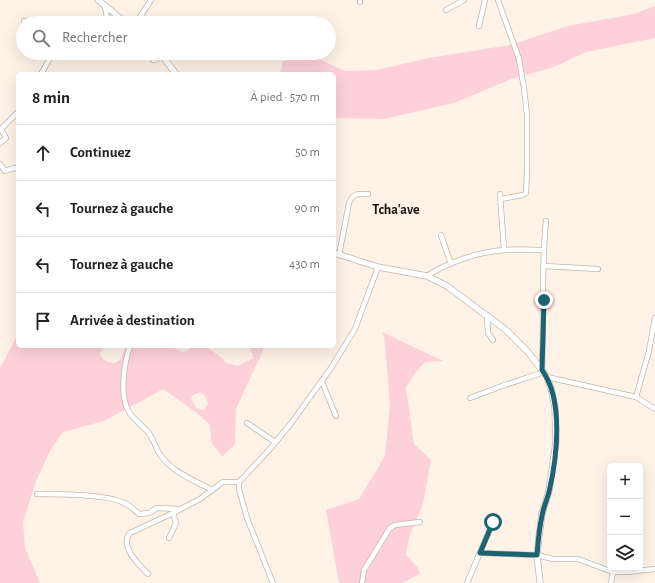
<!DOCTYPE html>
<html lang="fr">
<head>
<meta charset="utf-8">
<style>
	body { margin:0; font-family:"Alegreya Sans",sans-serif; background:#f6f6f6; color:#222 }
	.controls { position:absolute; right:12px; bottom:12px; display:grid; overflow:hidden; border-radius:6px; box-shadow:0 4px 16px #0002 }
	.controls button { width:36px; height:36px; display:grid; place-items:center; padding:0; border:0; border-bottom:1px solid #e0e0e0; background:#fff; color:#222; font:20px sans-serif }
	.stop { position:absolute; width:12px; height:12px; margin:-9px; border:3px solid #1c6373; border-radius:50%; background:#fff }
	.stop.end { background:#1c6373; border-color:#fff; box-shadow:0 1px 4px #0008 }
	.list { margin:0; padding:0; list-style:none }
	h2 { display:flex; justify-content:space-between; align-items:center; height:52px; margin:0; padding:0 16px; font-size:17px }
	h2 small { font-size:13px; font-weight:400; color:#767676 }
	.list li { display:grid; grid-template-columns:26px 1fr auto; gap:12px; align-items:center; box-sizing:border-box; height:56px; padding:0 16px; border-top:1px solid #e0e0e0 }
	.list b { display:block; font-size:15px; white-space:nowrap }
	.list em { font-size:13px; font-style:normal; color:#767676 }
	.icon { flex:none; width:22px; height:22px; fill:none; stroke:currentColor; stroke-width:2; stroke-linecap:round; stroke-linejoin:round }
	.map { position:relative; flex:none; width:655px; height:583px; overflow:hidden }
	.search { position:absolute; background:#fff; box-shadow:0 4px 16px #0002; left:16px; top:16px; width:320px; height:44px; display:flex; align-items:center; gap:10px; box-sizing:border-box; padding:0 14px; border-radius:22px; color:#767676; font-size:15px }
	.panel { position:absolute; background:#fff; box-shadow:0 4px 16px #0002; left:16px; top:72px; width:320px; height:276px; border-radius:6px }
	.map>svg:first-child { display:block }
	.green { fill:#fed1d9; fill-rule:evenodd }
	.lines { fill:none; stroke-linecap:round; stroke-linejoin:round }
	.minor-casing { stroke:#c4b6a9; stroke-width:6 }
	.tertiary-casing { stroke:#c4b6a9; stroke-width:7 }
	.minor { stroke:#fff; stroke-width:4.5 }
	.tertiary { stroke:#fff; stroke-width:5.5 }
	.route { stroke:#1c6373; stroke-width:5 }
	.labels { text-anchor:middle; dominant-baseline:central; stroke-width:3; stroke-linejoin:round; paint-order:stroke }
	.quarter-label { font-size:14px; font-weight:bold; fill:#19140f; stroke:#fff3e8 }
</style>
</head>
<body>
<div class="map">
<svg width="655" height="583" viewBox="0 0 655 583">
	<rect width="100%" height="100%" fill="#fff3e8"/>
	<g class="green">
		<polygon points="655,6 655,38 586,52 554,67 511,79 454,103 384,119 334,118 334,74 280,74 283,61 312,56 345,71 377,70 429,58 510,45 568,26 634,14"/>
		<polygon points="382,332 443,361 425,362 415,373 406,387 414,444 431,460 423,504 409,537 406,555 418,568 420,574 402,583 339,583 326,510 359,499 385,456 390,404 384,336"/>
		<path d="M18,334v12h86l-4,8c3,7 7,8 14,9l6,-3 6,-14c16,0 43,-4 56,6l7,-2 1,-4h21l-2,3 13,9 4,5 12,3 16,-8 -5,-12h16l-29,63 -1,35 -13,13 -11,-15 -1,-17 -13,-12 -34,-24 -14,8 -45,24 -41,11 -12,17 -15,32 -13,41 2,26 15,35h-40v-215zM200,392l5,4 3,7 -4,7 -8,-2 -5,-10 2,-3z"/>
	</g>
	<g class="lines">
		<defs>
			<g id="minor">
				<polyline points="360,0 360,2"/>
				<polyline points="498,0 519,59 524,88 527,115 527,170 526,193 523,195 501,199"/>
				<polyline points="105,7 108,23"/>
				<polyline points="446,10 464,0"/>
				<polyline points="24,21 28,23"/>
				<polyline points="136,23 151,0"/>
				<polyline points="479,26 485,0"/>
				<polyline points="153,60 157,59 163,53"/>
				<polyline points="41,74 53,53"/>
				<polyline points="0,143 6,138 2,131 2,128 18,112"/>
				<polyline points="0,164 5,171 14,168 18,169"/>
				<polyline points="500,194 504,250"/>
				<polyline points="441,235 451,264"/>
				<path d="M339,255l10,-52c5,-11 9,-9 19,-9"/>
				<polyline points="544,266 598,269"/>
				<path d="M427,276c21,-14 54,-25 79,-26 12,-1 25,0 37,0"/>
				<polyline points="487,315 488,333 493,340"/>
				<path d="M130,346c-6,17 -11,50 -1,66 5,8 13,13 19,20 5,6 7,14 11,21 12,19 35,27 53,37"/>
				<polyline points="547,377 636,397 655,409"/>
				<polyline points="322,382 336,416"/>
				<polyline points="636,397 649,351 655,318"/>
				<path d="M470,398l32,-12 39,-13 1,-3c2,-50 -1,-100 4,-149"/>
				<polyline points="247,423 275,442"/>
				<path d="M37,494c19,0 71,0 87,9 6,2 10,7 15,11l10,-1 8,-5 23,1"/>
				<polyline points="169,538 176,523 173,513"/>
				<polyline points="480,553 537,555 553,559 578,559 613,572 626,572 655,569"/>
				<path d="M148,574c-9,-9 -29,-28 -18,-41l43,-20 27,-14 23,-17h16"/>
				<polyline points="273,583 247,518 239,489 239,482 270,449 292,422 331,368 355,329 378,267"/>
				<polyline points="362,583 364,570 390,528 395,525 420,522"/>
				<polyline points="467,583 493,522"/>
				<polyline points="611,583 613,572"/>
			</g>
			<g id="tertiary">
				<polyline points="98,0 126,23"/>
				<polyline points="160,53 176,74"/>
				<polyline points="334,253 378,267 427,276 447,286 506,330 529,353 547,377 552,392 555,408 556,442 549,491 542,514 539,536 537,555 540,583"/>
			</g>
		</defs>
		<use href="#minor" class="minor-casing"/>
		<use href="#tertiary" class="tertiary-casing"/>
		<use href="#minor" class="minor"/>
		<use href="#tertiary" class="tertiary"/>
	</g>
	<g class="lines">
		<path class="route" d="M493,522l-13,31 57,2c1,-13 2,-26 5,-39 1,-8 5,-16 7,-24 8,-34 15,-92 -7,-122l2,-70"/>
	</g>
	<g class="labels">
		<g class="quarter-label">
			<text x="396" y="210">Tcha'ave</text>
		</g>
	</g>
</svg>
<div class="controls">
<button>+</button>
<button>−</button>
<button><svg class="icon" aria-label="layers" viewBox="0 0 24 24"><path d="M12 4l9 5-9 5-9-5zM3 14l9 5 9-5"/></svg></button>
</div>
<div class="stop" style="left:493px;top:522px"></div>
<div class="stop end" style="left:544px;top:300px"></div>
<div class="search"><svg class="icon" aria-label="search" viewBox="0 0 24 24"><circle cx="10" cy="10" r="6"/><path d="M15 15l6 6"/></svg>Rechercher</div>
<section class="panel">
<h2>8 min<small>À pied · 570 m</small></h2>
<ul class="list">
<li><svg class="icon" aria-label="ahead" viewBox="0 0 24 24"><path d="M12 20V5M6 11l6-6 6 6"/></svg><div><b>Continuez</b></div><em>50 m</em></li>
<li><svg class="icon" aria-label="left" viewBox="0 0 24 24"><path d="M17 20v-9H6M10 6l-5 5 5 5"/></svg><div><b>Tournez à gauche</b></div><em>90 m</em></li>
<li><svg class="icon" aria-label="left" viewBox="0 0 24 24"><path d="M17 20v-9H6M10 6l-5 5 5 5"/></svg><div><b>Tournez à gauche</b></div><em>430 m</em></li>
<li><svg class="icon" aria-label="arrive" viewBox="0 0 24 24"><path d="M6 21V4h12l-3 4 3 4H6"/></svg><div><b>Arrivée à destination</b></div></li>
</ul>
</section>
</div>
</body>
</html>
